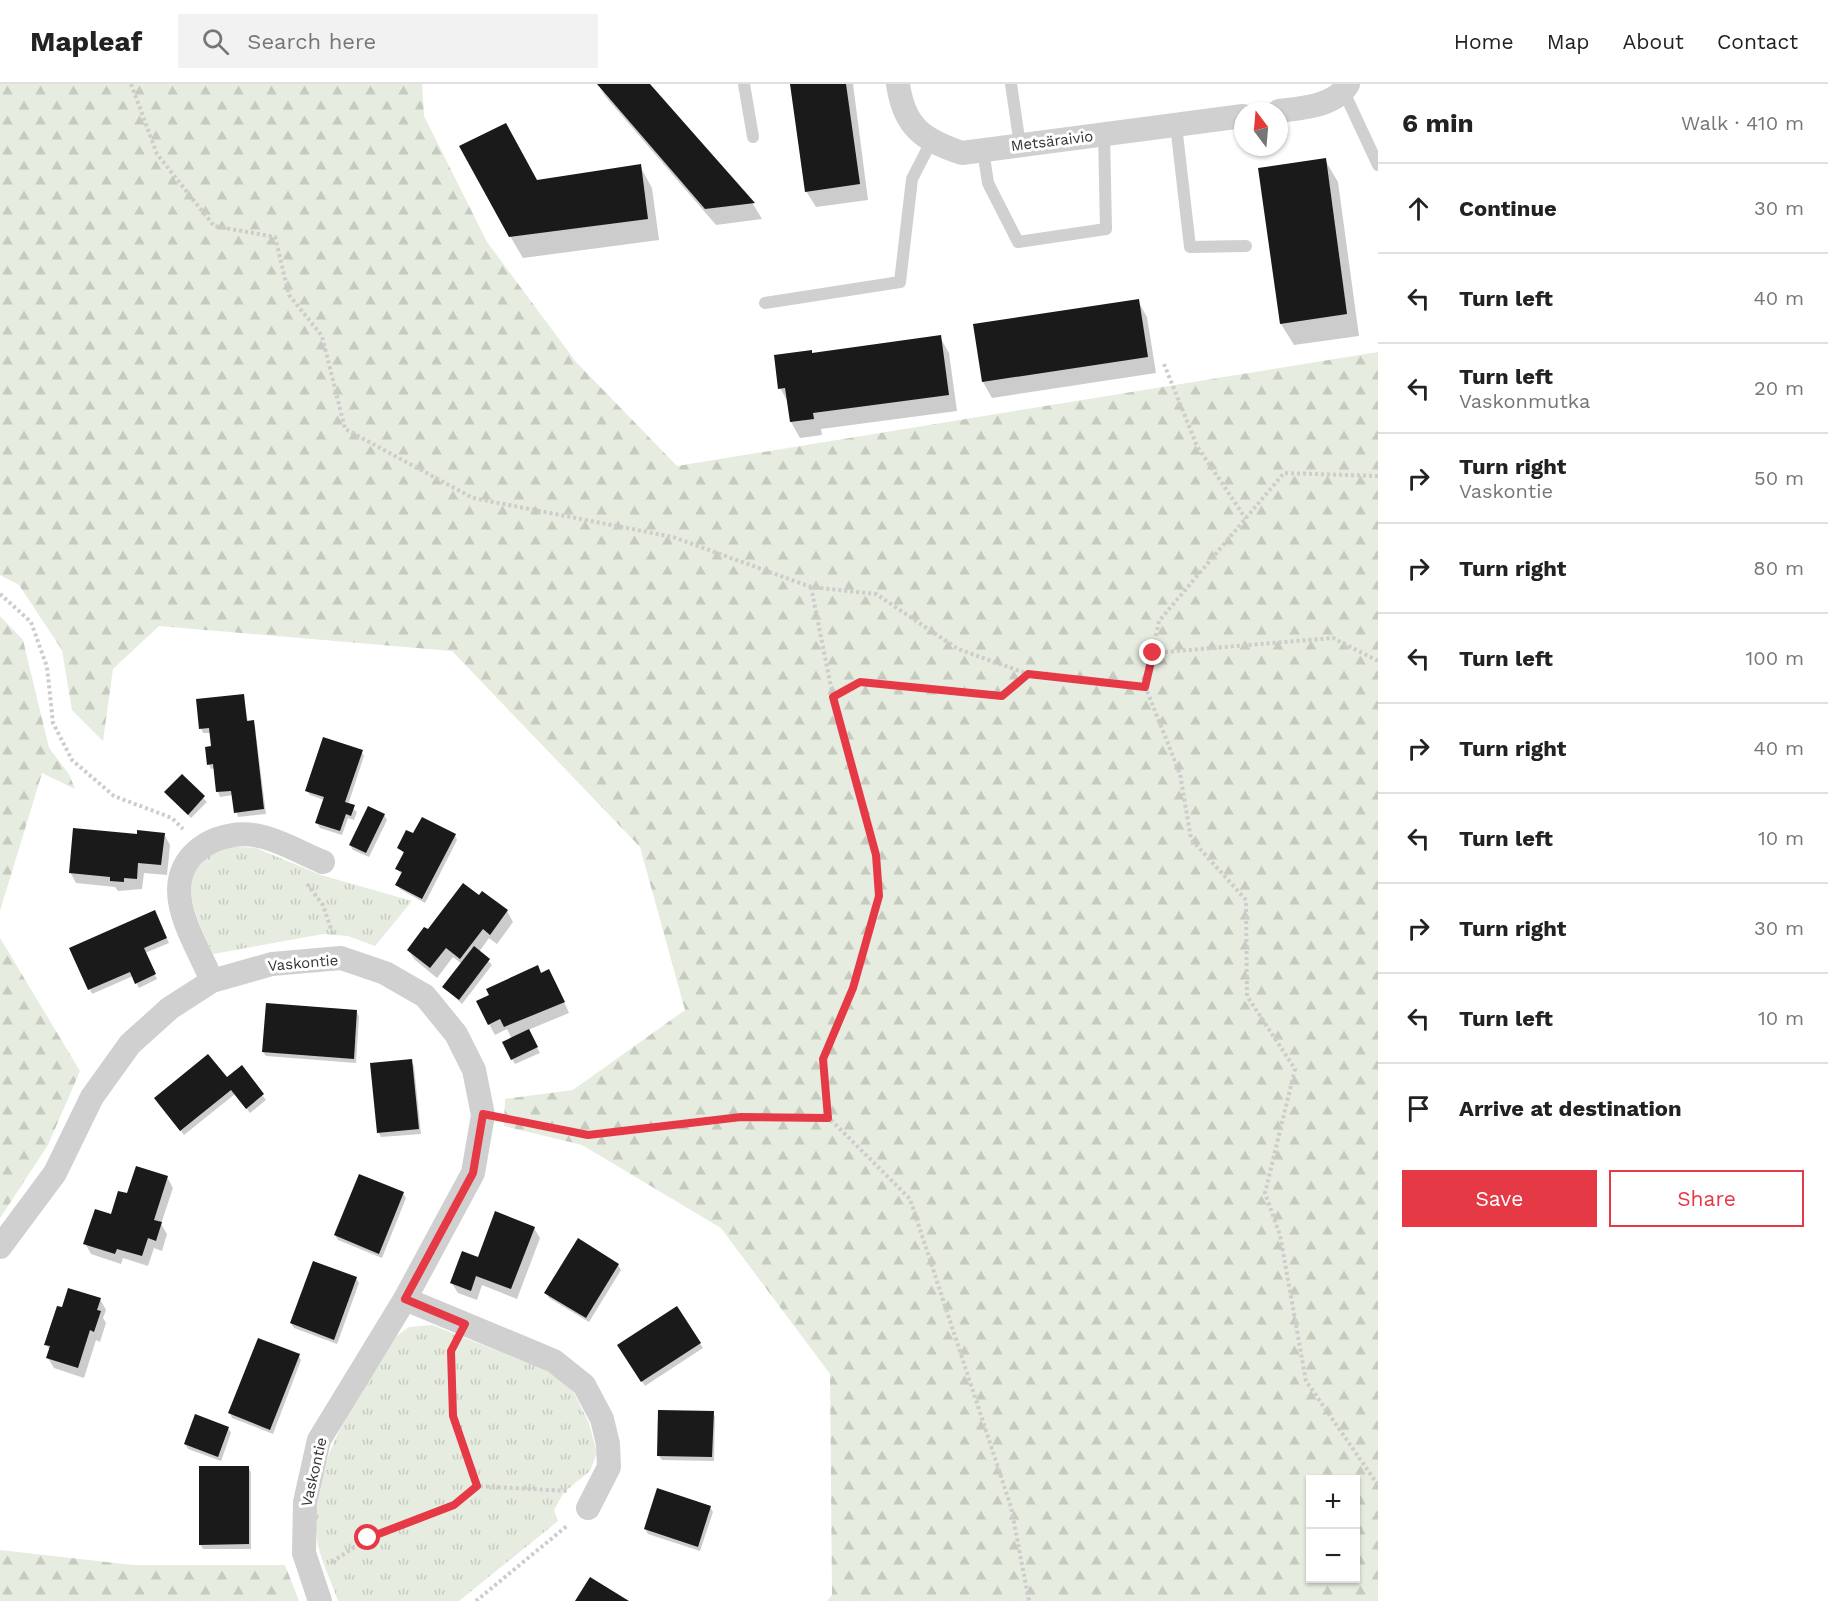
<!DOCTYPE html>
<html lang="en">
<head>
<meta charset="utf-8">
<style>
	body { margin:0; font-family:"Work Sans",sans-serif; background:#f2f2f2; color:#222 }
	.controls { position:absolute; right:18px; bottom:18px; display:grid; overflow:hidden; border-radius:0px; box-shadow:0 2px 4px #0004 }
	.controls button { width:54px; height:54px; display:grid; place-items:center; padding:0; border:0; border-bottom:2px solid #e0e0e0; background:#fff; color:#222; font:30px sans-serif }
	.compass { position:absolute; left:1234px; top:18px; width:54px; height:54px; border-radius:50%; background:#fff; box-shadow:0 2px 4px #0004; rotate:344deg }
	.stop { position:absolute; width:18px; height:18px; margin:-14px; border:4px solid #e63946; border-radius:50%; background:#fff }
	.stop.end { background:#e63946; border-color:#fff; box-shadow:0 2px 6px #0008 }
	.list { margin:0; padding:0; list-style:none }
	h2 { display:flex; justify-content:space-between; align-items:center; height:78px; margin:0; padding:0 24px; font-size:26px }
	h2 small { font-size:20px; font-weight:400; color:#767676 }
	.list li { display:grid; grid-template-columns:39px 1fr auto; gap:18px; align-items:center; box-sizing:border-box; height:90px; padding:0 24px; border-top:2px solid #e0e0e0 }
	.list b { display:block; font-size:22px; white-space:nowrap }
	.list p { margin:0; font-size:20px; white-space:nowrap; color:#767676 }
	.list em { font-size:20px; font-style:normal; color:#767676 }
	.actions { display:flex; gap:12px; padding:18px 24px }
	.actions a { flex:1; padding:14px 0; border:2px solid #e63946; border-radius:0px; text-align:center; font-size:21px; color:#e63946 }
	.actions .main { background:#e63946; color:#fff }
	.icon { flex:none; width:33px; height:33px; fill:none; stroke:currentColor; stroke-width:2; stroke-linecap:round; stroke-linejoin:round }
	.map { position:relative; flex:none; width:1378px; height:1517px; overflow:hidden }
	header { display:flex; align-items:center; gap:36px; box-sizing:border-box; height:84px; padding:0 30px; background:#fff; border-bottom:2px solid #e0e0e0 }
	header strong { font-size:28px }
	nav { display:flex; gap:33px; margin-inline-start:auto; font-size:21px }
	.search { width:420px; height:54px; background:#f2f2f2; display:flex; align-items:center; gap:15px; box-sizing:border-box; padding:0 21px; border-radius:0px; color:#767676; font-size:22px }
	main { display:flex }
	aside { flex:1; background:#fff }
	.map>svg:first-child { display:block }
	.forest { fill:url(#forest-firs); fill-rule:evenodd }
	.park { fill:url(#park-tufts) }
	.shadow { fill:#0003 }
	.building { fill:#1a1a1a }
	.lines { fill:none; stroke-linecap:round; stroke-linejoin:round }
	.path { stroke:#cdcdcd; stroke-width:4; stroke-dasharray:3 3; stroke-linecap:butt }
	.lane { stroke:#d0d0d0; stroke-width:12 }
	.street { stroke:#d0d0d0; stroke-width:24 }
	.route { stroke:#e63946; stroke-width:8 }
	.labels { text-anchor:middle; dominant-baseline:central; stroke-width:6; stroke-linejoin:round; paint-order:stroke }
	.street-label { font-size:15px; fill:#333; stroke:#fff }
</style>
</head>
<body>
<header>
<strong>Mapleaf</strong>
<div class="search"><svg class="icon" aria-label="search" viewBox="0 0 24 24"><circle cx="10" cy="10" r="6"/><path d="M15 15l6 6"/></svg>Search here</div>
<nav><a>Home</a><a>Map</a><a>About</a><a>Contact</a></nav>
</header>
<main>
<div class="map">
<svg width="1378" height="1517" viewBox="0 0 1378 1517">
	<defs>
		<pattern id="forest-firs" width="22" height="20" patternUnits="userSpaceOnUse" patternTransform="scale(1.5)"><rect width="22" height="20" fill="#e6ecdf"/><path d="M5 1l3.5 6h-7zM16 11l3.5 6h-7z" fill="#c6cbc0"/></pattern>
		<pattern id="park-tufts" width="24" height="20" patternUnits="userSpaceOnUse" patternTransform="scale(1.5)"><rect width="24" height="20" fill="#e6ecdf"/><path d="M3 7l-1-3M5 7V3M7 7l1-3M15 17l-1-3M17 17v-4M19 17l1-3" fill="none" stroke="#c6cbc0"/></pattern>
	</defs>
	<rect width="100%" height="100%" fill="#fff"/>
	<g class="forest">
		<path d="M0,0h422l2,32 63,126 89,120 101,104 701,-114v1249h-551l5,-6 -2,-221 -109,-146 -139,-83 -78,-19 1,-27 68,-9 112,-80 -45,-163 -188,-196 -293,-25 -46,43 -10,72 -31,-31 -10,-60 -43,-65 -19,-10zM1310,1396h46v98h-46z"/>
		<polygon points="0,532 23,556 49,664 69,690 75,705 42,689 0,827"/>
		<polygon points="0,854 80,987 48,1061 0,1134"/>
		<polygon points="0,1466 133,1481 285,1481 299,1517 0,1517"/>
	</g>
	<g class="park">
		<path d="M229,762l27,2 65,27 91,26 -37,45 -27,-10 -25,-2 -110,20c-12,-27 -40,-77 -6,-99 6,-4 15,-6 22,-9z"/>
		<path d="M432,1241l122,48 20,20 15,30 8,30 -7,18 -26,21 -10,18 4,11 -99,80h-121c-6,-18 -16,-38 -20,-56 -15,-76 40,-146 76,-207l15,-11z"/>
	</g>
	<g class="shadow">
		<polygon points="598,0 648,0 753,120 762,135 716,141 605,12"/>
		<polygon points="792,0 853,0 868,116 816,123 806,107"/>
		<polygon points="1325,76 1338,98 1359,252 1294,261 1281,240"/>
		<polygon points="640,82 652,104 659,156 523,174 510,152 537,97"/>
		<polygon points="1138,217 1147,233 1156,289 992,314 983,298 974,242"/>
		<polygon points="940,253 949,269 957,327 821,345 822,351 800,354 791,338 789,320 780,304 811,267 813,270"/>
		<polygon points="243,611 248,638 253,637 255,642 266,730 238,733 233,711 220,713 218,708 215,684 211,685 209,680 212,663 211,649 203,649 201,644"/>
		<polygon points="361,667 364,672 348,721 357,728 354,736 348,734 342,751 320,744 317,739 324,716 310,711 307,707"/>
		<polygon points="182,692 207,718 191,734 166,709"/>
		<polygon points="384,731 387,736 369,773 353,766 350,761"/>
		<polygon points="164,750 170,761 167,791 144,789 142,805 118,807 115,803 76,799 70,788"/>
		<polygon points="414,751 455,751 457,756 425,819 400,805 397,801 402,791 397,785 404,770 399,764"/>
		<polygon points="483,809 507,827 513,838 497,860 489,854 479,868 492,881 462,920 444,903 462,880 453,873 437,894 415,876 408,866 428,847"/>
		<polygon points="157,833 169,859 145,869 157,895 139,904 133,892 92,910 71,865"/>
		<polygon points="542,891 555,897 569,929 528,946 540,969 515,980 512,975 512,955 507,945 495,951 489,940"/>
		<polygon points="356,927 359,932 356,979 266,972 263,968"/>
		<polygon points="411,977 414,982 421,1050 381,1053 378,1048"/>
		<polygon points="241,984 266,1016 250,1029 235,1010 184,1051 158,1019 226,996"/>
		<polygon points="167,1093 173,1104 161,1140 167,1150 162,1167 154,1164 148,1182 123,1174 121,1180 91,1170 85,1159 128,1111"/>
		<polygon points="403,1109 406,1114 382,1174 338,1156 335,1151"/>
		<polygon points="534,1144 540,1154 517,1215 482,1201 477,1216 458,1209 451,1198 479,1175"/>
		<polygon points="618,1181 621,1186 589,1238 549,1214 546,1209"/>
		<polygon points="356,1194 359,1199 337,1260 294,1244 291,1239"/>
		<polygon points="100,1215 106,1226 103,1234 106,1239 100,1258 96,1256 84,1294 54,1284 48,1274 50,1267 46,1260 63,1225"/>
		<polygon points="677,1224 703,1264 645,1302 619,1261"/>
		<polygon points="299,1272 301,1276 273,1350 232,1334 230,1329"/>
		<polygon points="713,1329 715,1333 714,1377 662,1376 659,1372"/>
		<polygon points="228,1344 231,1349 221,1377 188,1365 185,1360"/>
		<polygon points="248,1383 251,1388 251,1465 203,1465 200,1460"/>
		<polygon points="710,1423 713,1428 700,1467 648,1450 645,1445"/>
	</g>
	<g class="building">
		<polygon points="597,0 650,0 755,119 705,125"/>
		<polygon points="790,0 846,0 860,100 805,108"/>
		<polygon points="506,39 537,96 641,80 648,135 509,153 459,62"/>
		<polygon points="1326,74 1347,230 1280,240 1258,84"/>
		<polygon points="1139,215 1148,273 982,298 973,240"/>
		<polygon points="941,251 949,311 813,329 814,335 790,338 785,304 778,305 774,271 812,266 812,269"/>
		<polygon points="244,610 247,637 254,636 264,725 234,729 231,707 216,708 213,680 207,681 205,663 211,662 209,644 199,645 196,615"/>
		<polygon points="323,653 363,666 345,718 355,721 351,732 346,730 340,747 315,739 324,713 305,707"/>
		<polygon points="182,690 205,712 188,731 164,708"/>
		<polygon points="368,722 385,730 366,769 349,761"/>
		<polygon points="422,733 456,750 422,815 395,801 402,788 395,785 404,768 397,764 406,746 413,749"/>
		<polygon points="73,744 137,750 137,746 165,749 161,781 138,779 137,795 124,794 124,798 110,797 110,793 69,789"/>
		<polygon points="463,799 479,811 482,807 508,826 490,851 483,845 460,875 446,864 430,884 407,866 424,843 428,845"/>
		<polygon points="155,826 167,854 144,864 156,890 135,900 130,888 88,906 69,864"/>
		<polygon points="474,862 490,875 459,916 442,903"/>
		<polygon points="538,881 541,889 549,885 565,918 504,943 500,935 488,941 476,917 489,911 486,905"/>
		<polygon points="266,919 357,926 354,975 262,968"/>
		<polygon points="529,945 538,963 511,976 502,958"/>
		<polygon points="208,970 227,993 242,981 264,1010 246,1025 231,1006 180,1047 154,1014"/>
		<polygon points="412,975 419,1045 377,1049 370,979"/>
		<polygon points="136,1082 168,1092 154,1136 162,1138 156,1157 148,1154 142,1172 117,1165 115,1170 83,1160 95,1125 111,1130 118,1107 127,1109"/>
		<polygon points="359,1090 404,1108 379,1170 334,1151"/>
		<polygon points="495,1127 535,1143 511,1205 476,1192 471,1207 450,1199 462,1167 478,1173"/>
		<polygon points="578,1154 619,1180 586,1234 544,1209"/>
		<polygon points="313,1177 357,1193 334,1256 290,1239"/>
		<polygon points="68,1204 101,1214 97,1226 101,1227 94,1248 90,1246 78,1284 46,1274 50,1262 44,1261 57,1222 62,1223"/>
		<polygon points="677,1222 701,1259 641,1298 617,1261"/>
		<polygon points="258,1254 300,1270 270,1346 228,1329"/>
		<polygon points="658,1326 714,1327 712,1373 657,1372"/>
		<polygon points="195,1330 229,1343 218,1373 184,1360"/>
		<polygon points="199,1382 249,1382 249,1460 199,1461"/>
		<polygon points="657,1404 711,1422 698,1463 644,1445"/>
		<polygon points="590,1493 629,1517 575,1517"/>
	</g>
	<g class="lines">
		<g class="path">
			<polyline points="131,0 157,70 214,142 275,153 289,211 322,252 345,345 473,414 673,453 811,503 876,510 958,565 1028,590"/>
			<polyline points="1164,280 1197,362 1246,435"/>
			<polyline points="1378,392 1284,389 1159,537 1145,602 1180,690 1191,755 1246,816 1247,912 1295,985 1265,1109 1280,1151 1306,1297 1378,1401"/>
			<polyline points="811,503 833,613 876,771 879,812 853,904 823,975 828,1033 910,1115 1011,1423 1029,1517"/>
			<polyline points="0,510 31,538 47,583 53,639 72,676 114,712 172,734 183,745"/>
			<polyline points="1153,569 1333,554 1378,577"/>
			<polyline points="833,613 860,598 1002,612 1028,590 1145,602"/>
			<polyline points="307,800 323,821 333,851"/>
			<polyline points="507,1035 588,1051 741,1033 828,1033"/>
			<polyline points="453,1262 451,1267 454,1332 477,1402"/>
			<polyline points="332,1478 368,1454 454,1421 477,1402 568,1407"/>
			<polyline points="476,1517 568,1441"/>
		</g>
		<g class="lane">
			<polyline points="744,0 753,53"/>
			<polyline points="1011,0 1020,61"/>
			<polyline points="1344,8 1378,81"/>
			<polyline points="1176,41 1190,163 1246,162"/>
			<polyline points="983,66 988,99 1018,158 1106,145 1104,50"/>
			<polyline points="765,219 900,198 912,95 931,58"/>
		</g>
		<g class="street">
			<path d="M898,0c6,44 26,56 64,69l281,-37"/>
			<path d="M1279,27c23,-3 57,-5 69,-27"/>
			<path d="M212,897c-11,-27 -33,-61 -33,-91 0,-41 44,-62 80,-54 21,4 44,18 64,26"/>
			<polyline points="0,1163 55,1089 92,1013 130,960 170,924 212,897 272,880 341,874 385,889 425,912 456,950 474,986 483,1031 473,1089 405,1215 319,1356 305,1418 304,1469 320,1517"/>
			<polyline points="405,1215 554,1277 584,1301 602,1335 608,1360 609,1383 588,1424"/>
		</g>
	</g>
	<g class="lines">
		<polyline class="route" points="368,1454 454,1421 477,1402 453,1332 451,1267 465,1240 405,1215 473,1089 483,1030 588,1051 741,1033 828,1034 823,975 853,904 879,812 876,771 833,613 860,598 1002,612 1028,590 1145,603 1153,569"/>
	</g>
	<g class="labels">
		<g class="street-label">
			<text transform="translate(1052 57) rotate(-7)">Metsäraivio</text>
			<text transform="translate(303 879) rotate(-5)">Vaskontie</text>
			<text transform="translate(314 1388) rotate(-77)">Vaskontie</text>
		</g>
	</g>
</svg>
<div class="controls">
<button>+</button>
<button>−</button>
</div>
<svg class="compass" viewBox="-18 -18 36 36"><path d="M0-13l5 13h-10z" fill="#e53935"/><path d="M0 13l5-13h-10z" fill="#767676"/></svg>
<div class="stop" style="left:368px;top:1454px"></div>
<div class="stop end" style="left:1153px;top:569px"></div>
</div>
<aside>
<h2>6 min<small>Walk · 410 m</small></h2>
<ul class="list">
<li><svg class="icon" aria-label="ahead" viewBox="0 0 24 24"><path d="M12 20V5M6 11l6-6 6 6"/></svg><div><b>Continue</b></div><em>30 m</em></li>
<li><svg class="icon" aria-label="left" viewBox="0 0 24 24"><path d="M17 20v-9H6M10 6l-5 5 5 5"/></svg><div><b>Turn left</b></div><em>40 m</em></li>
<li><svg class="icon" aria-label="left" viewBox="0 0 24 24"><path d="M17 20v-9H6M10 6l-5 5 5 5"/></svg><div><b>Turn left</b><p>Vaskonmutka</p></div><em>20 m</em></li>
<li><svg class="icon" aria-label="right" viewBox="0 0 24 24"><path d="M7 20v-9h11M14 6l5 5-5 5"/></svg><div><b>Turn right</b><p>Vaskontie</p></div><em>50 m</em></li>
<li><svg class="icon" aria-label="right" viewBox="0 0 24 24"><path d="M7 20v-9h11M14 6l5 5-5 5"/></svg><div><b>Turn right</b></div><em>80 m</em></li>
<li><svg class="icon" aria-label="left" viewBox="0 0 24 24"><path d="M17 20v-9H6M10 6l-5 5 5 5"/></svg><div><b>Turn left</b></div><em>100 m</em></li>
<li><svg class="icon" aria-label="right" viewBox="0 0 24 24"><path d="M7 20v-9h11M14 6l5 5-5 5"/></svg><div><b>Turn right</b></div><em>40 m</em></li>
<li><svg class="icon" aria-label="left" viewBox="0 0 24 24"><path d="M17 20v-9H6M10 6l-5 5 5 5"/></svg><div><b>Turn left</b></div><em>10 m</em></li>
<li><svg class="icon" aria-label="right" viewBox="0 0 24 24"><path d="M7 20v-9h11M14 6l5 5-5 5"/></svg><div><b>Turn right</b></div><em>30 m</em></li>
<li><svg class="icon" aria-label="left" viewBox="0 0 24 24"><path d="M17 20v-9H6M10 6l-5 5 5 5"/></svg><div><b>Turn left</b></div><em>10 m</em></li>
<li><svg class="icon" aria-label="arrive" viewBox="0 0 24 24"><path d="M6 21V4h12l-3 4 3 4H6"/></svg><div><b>Arrive at destination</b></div></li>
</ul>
<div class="actions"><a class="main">Save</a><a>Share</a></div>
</aside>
</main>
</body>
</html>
